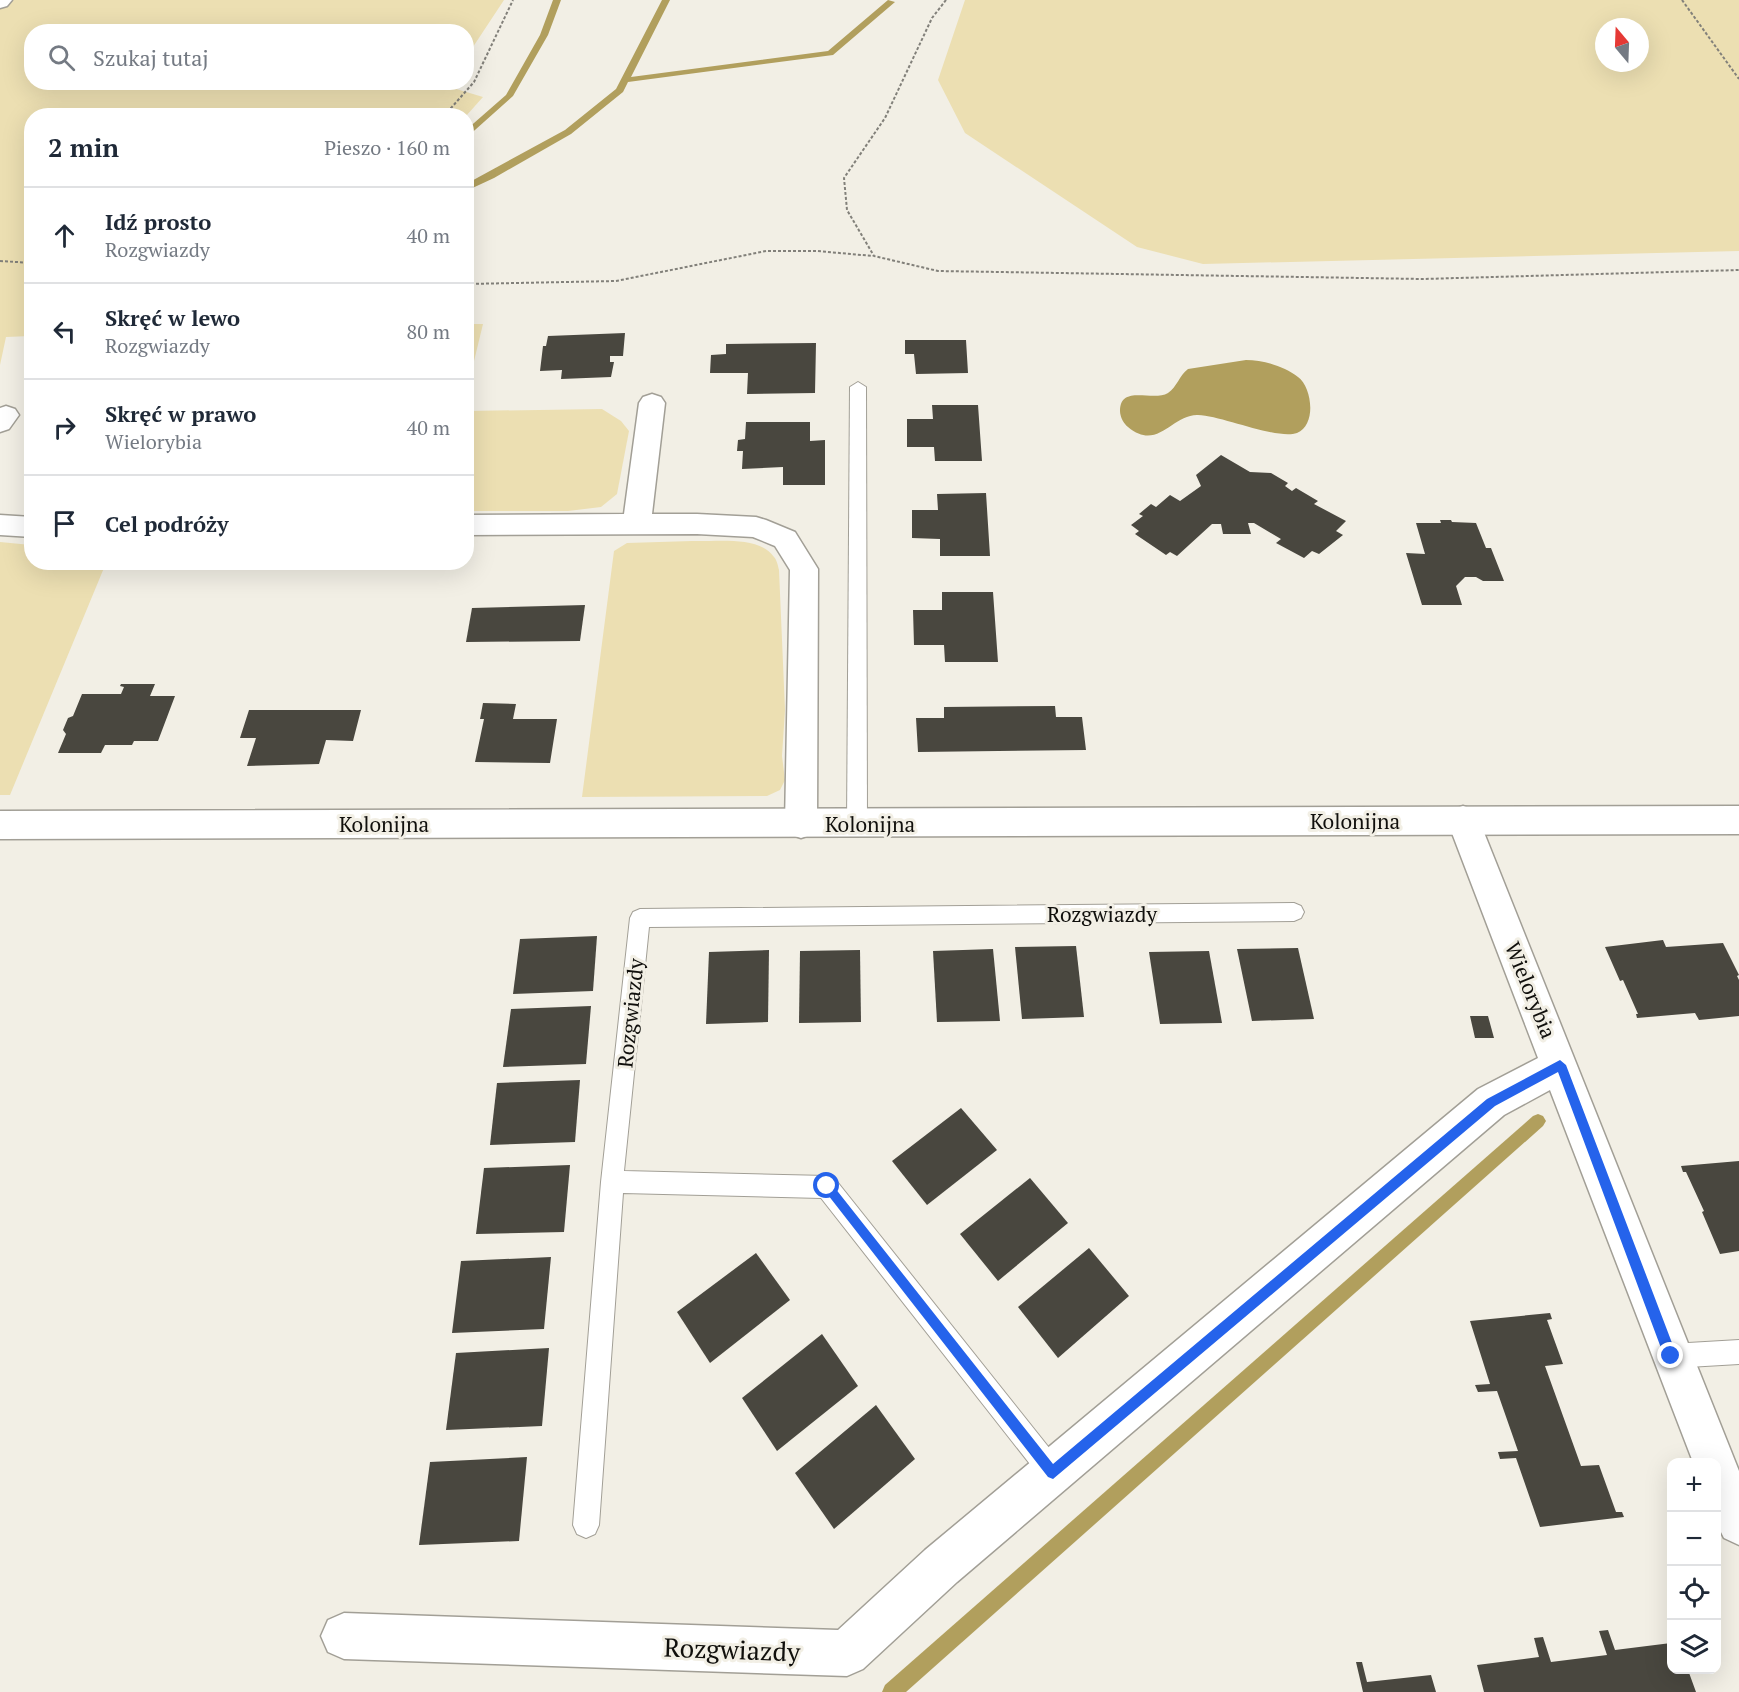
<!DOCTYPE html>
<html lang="pl">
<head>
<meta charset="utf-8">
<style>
	body { margin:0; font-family:"PT Serif",serif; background:#f6f6f7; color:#1f2937 }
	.controls { position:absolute; right:18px; bottom:18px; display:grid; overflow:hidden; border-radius:12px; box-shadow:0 6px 24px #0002 }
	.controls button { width:54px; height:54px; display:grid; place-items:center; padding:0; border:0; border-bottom:2px solid #e0e1e3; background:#fff; color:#1f2937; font:30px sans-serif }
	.compass { position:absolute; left:1595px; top:18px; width:54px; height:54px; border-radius:50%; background:#fff; box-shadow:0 6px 24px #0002; rotate:341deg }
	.stop { position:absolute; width:18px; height:18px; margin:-14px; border:4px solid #2563eb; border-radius:50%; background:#fff }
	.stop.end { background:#2563eb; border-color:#fff; box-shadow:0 2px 6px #0008 }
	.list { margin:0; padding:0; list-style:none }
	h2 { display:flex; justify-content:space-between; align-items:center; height:78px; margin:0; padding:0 24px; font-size:26px }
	h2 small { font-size:20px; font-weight:400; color:#747a83 }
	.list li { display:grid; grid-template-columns:39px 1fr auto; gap:18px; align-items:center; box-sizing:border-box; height:96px; padding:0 24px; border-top:2px solid #e0e1e3 }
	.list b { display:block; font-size:22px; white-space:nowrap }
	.list p { margin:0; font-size:20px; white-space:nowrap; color:#747a83 }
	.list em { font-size:20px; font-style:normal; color:#747a83 }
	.icon { flex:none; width:33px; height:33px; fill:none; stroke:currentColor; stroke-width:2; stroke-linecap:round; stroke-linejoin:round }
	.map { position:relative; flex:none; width:1739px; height:1692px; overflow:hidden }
	.search { position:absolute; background:#fff; box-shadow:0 6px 24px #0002; left:24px; top:24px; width:450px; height:66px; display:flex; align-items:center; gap:15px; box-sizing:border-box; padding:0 21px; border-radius:24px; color:#747a83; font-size:22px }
	.panel { position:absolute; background:#fff; box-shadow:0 6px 24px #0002; left:24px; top:108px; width:450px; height:462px; border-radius:24px }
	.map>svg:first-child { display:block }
	.green { fill:#ecdfb2; fill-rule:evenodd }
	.water { fill:#b19f5d }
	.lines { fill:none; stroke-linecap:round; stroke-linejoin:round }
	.stream { fill:#b19f5d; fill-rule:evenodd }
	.building { fill:#49473f }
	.service-casing { stroke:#a29f96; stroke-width:2 }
	.minor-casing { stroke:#a29f96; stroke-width:3 }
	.tertiary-casing { stroke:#a29f96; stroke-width:3 }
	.path { stroke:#82807a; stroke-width:2; stroke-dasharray:3 2; stroke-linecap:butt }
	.service { fill:#fff; fill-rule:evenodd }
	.minor { fill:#fff; fill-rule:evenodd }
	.tertiary { fill:#fff; fill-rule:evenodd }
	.route { fill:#2563eb }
	.labels { text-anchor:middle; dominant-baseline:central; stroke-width:6; stroke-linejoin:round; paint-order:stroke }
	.street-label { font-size:21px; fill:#100f0c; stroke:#f2efe5 }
	.near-street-label { font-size:26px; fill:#100f0c; stroke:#f2efe5 }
</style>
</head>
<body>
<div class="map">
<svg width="1739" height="1692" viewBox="0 0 1739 1692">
	<rect width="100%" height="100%" fill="#f2efe5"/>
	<g class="green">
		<polygon points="0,0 504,0 467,56 466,32 32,32 32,82 455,82 453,88 483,97 466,116 32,116 31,336 6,337 0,365"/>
		<path d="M965,0h774v251l-536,13 -66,-17 -172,-114 -27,-53zM1604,27h36v36h-36z"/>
		<polygon points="467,324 483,324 467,390 466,324"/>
		<polygon points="602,409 621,421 629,431 617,494 601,507 568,511 467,511 467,411"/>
		<path d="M692,541c23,1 67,-6 82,16 3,3 4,9 5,13l6,140 -3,46 3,24 -5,10 -13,6 -185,1 32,-246 13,-8z"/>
		<polygon points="0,542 31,545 32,562 106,563 10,795 0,795"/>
	</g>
	<path class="water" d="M1246,360c17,0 38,6 52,17 14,10 19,48 -1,56 -20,7 -74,-17 -99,-18 -26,-1 -40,37 -70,12 -4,-3 -8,-10 -8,-16 0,-27 33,-9 48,-18 9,-6 11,-17 20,-24z"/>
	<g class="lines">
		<g class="stream">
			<polygon points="553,0 561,0 548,35 513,96 466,138 466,130 506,95 540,35"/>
			<polygon points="662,0 670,0 631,77 828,51 888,0 895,2 833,55 628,82 623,92 571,134 494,178 466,191 466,184 565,130 616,89"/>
			<polygon points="1538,1114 1543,1116 1546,1121 1543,1126 906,1692 882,1692 885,1685 1533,1116"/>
		</g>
	</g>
	<g class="building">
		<polygon points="625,333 623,356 610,356 610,362 614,362 611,377 561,379 562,370 540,371 543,346 546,346 548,336"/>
		<polygon points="905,340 966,340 968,373 916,374 914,354 905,354"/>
		<polygon points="816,343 815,393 747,394 748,373 710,373 711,355 726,354 726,344"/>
		<polygon points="932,405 978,405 982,461 935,461 934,447 907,447 907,419 933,419"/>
		<polygon points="746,422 810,422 810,441 825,440 825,485 783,485 783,467 742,469 743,451 737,451 738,440 745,439"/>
		<polygon points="1221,455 1250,472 1271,473 1288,483 1285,486 1292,491 1296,488 1318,501 1314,504 1346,521 1336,531 1343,535 1319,554 1312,551 1304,558 1276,543 1281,539 1254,523 1248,523 1251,534 1223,534 1221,524 1212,524 1177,556 1170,552 1166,555 1135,534 1139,531 1131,525 1143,516 1139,514 1151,504 1156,507 1170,495 1180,501 1201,486 1196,475"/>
		<polygon points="986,493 990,556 940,556 940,539 912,538 912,510 938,510 937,494"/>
		<polygon points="1440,520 1451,520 1452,522 1476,523 1486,548 1491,548 1504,581 1483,581 1476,577 1465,577 1456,586 1462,605 1422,605 1406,553 1425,554 1416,523 1441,523"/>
		<polygon points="942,592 993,592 998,662 945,662 944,645 914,645 913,610 942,610"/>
		<polygon points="585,605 580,641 466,642 472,608"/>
		<polygon points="121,684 155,684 150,696 175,696 158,741 134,741 132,745 105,745 101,753 58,753 66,734 63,730 68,718 73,716 82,694 121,694 124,687 120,686"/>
		<polygon points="483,703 516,704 513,719 557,719 550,763 475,762 484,719 480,719"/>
		<polygon points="1055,706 1056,717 1082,717 1086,750 918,752 916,718 944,718 944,707"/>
		<polygon points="249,710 361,710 353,741 326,740 319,764 247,766 256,738 240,738"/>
		<polygon points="597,936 593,991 513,994 520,939"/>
		<polygon points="1663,940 1666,947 1723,943 1739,975 1737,976 1739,980 1739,1016 1699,1020 1695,1013 1637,1018 1636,1014 1638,1014 1623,980 1620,981 1605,947"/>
		<polygon points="1076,946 1084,1017 1022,1019 1015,947"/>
		<polygon points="1298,948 1314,1019 1252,1021 1237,949"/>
		<polygon points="993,949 1000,1021 937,1022 933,951"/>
		<polygon points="769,950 768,1022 706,1024 709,952"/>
		<polygon points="860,950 861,1022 799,1023 800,951"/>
		<polygon points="1209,951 1222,1023 1160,1024 1149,952"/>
		<polygon points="591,1006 586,1064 503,1067 511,1009"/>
		<polygon points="1470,1016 1488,1016 1494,1038 1475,1038"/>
		<polygon points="580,1080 575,1142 490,1145 497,1083"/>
		<polygon points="961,1108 997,1150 927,1205 892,1161"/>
		<polygon points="1739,1161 1739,1251 1720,1254 1702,1212 1704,1211 1686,1172 1683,1172 1681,1166"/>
		<polygon points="570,1165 564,1232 476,1234 484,1168"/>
		<polygon points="1030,1178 1068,1223 998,1281 960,1234"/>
		<polygon points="1089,1248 1129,1296 1058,1358 1018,1307"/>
		<polygon points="756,1253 790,1300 710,1363 677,1312"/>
		<polygon points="551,1257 544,1329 452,1333 461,1261"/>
		<polygon points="1550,1313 1552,1319 1547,1320 1563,1364 1545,1366 1581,1466 1599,1465 1616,1512 1622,1512 1624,1517 1540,1527 1516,1458 1500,1459 1498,1452 1518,1451 1497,1391 1478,1392 1475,1385 1490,1384 1470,1321"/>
		<polygon points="822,1334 858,1386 777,1451 742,1398"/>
		<polygon points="549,1348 542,1426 446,1430 456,1353"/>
		<polygon points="876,1405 915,1459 834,1529 795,1473"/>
		<polygon points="527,1457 519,1541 419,1545 430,1462"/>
		<polygon points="1608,1630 1615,1650 1671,1643 1671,1670 1688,1670 1696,1692 1484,1692 1477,1665 1539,1657 1534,1638 1543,1637 1551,1662 1607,1655 1599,1631"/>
		<polygon points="1356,1662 1362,1662 1367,1682 1431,1675 1436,1692 1363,1692"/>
	</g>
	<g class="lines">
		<defs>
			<g id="service">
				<polygon points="858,382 866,387 867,824 864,830 857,832 850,830 847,824 850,387"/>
				<polygon points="1294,903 1301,906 1304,912 1301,918 1294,921 649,927 624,1171 827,1176 835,1179 1062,1464 1066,1473 1062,1482 1053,1486 1044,1482 821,1198 623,1193 599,1525 595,1534 586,1538 577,1534 573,1525 601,1182 630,918 633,912 640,909"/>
				<polygon points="1739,1340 1739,1364 1671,1368 1662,1365 1659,1356 1662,1347 1671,1344"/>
			</g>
			<g id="minor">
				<polygon points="652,394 661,397 665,403 652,514 697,514 756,517 766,520 795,532 818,569 817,824 813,834 801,838 789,834 785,824 790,570 775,546 753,537 697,534 466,535 466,515 624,514 639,403 643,397"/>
				<polygon points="6,406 15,409 19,415 9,429 0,432 0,408"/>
				<polygon points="0,515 32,517 32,537 0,535"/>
				<polygon points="1463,806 1475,810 1479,820 1739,1471 1739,1545 1724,1538 1716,1522 1716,1462 1693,1462 1550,1090 1504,1115 957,1582 863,1669 847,1676 344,1659 328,1652 321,1636 328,1620 344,1613 838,1630 925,1550 1478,1089 1538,1058 1447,820 1451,810"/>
			</g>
			<g id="tertiary">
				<polygon points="0,0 12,0 7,6 0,8"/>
				<polygon points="1739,806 1739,834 0,839 0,811"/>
			</g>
		</defs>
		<use href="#service" class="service-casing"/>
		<use href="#minor" class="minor-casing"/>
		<use href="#tertiary" class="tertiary-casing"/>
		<g class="path">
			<polyline points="946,0 932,18 885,118 844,178 847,210 874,256 938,271 1423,279 1739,270"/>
			<polyline points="1682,0 1739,79"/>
			<polyline points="444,116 474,82 513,0"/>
			<polyline points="0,261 32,263"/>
			<polyline points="466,284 616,281 766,251 817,251 873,256"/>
		</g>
		<use href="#service" class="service"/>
		<use href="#minor" class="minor"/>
		<use href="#tertiary" class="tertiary"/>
	</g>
	<polygon class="route" points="1560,1060 1566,1065 1677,1356 1675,1360 1671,1362 1664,1356 1558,1072 1495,1106 1053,1479 1048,1477 821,1186 827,1181 831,1183 1053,1464 1487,1099"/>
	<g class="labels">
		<g class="street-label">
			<text x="1355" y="821">Kolonijna</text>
			<text x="384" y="824">Kolonijna</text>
			<text x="870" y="824">Kolonijna</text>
			<text x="1102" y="914">Rozgwiazdy</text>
			<text transform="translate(1531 990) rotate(68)">Wielorybia</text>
			<text transform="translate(630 1013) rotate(-84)">Rozgwiazdy</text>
		</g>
		<g class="near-street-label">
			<text transform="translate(732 1649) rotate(2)">Rozgwiazdy</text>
		</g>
	</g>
</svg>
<div class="controls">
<button>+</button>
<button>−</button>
<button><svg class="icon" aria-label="locate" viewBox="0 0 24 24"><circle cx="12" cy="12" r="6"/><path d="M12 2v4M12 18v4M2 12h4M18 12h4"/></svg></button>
<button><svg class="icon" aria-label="layers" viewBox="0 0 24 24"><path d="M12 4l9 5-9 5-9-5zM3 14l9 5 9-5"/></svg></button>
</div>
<svg class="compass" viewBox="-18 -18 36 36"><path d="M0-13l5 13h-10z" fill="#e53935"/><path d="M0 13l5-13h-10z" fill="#747a83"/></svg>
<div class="stop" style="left:827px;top:1186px"></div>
<div class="stop end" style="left:1671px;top:1356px"></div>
<div class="search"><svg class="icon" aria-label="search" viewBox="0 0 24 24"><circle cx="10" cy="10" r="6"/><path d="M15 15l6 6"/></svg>Szukaj tutaj</div>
<section class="panel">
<h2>2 min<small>Pieszo · 160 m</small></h2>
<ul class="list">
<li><svg class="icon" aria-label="ahead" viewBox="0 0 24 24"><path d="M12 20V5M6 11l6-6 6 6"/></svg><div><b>Idź prosto</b><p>Rozgwiazdy</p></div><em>40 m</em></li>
<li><svg class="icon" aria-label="left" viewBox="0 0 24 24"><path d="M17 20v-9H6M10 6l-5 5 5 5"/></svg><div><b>Skręć w lewo</b><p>Rozgwiazdy</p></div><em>80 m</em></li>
<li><svg class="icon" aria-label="right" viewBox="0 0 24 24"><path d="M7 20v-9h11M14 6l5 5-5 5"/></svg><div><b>Skręć w prawo</b><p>Wielorybia</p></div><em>40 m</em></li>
<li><svg class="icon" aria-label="arrive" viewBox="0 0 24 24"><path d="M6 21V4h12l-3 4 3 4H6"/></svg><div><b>Cel podróży</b></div></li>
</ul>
</section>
</div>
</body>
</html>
